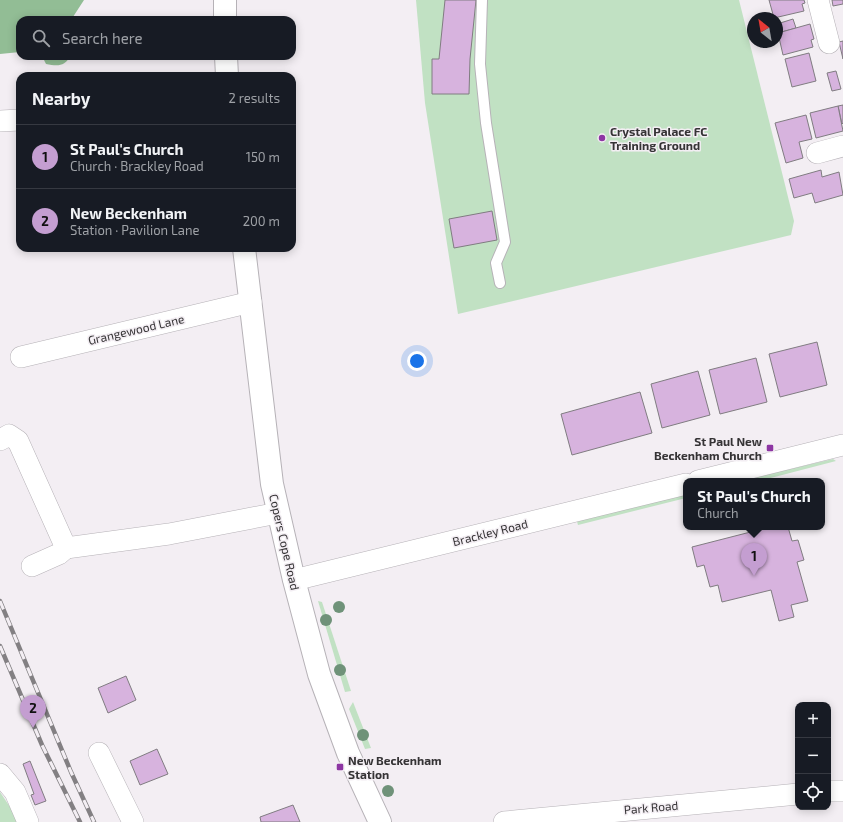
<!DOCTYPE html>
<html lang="en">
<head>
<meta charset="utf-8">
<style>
	body { margin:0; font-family:"Exo 2",sans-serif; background:#20242c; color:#f1f3f6 }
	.controls { position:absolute; right:12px; bottom:12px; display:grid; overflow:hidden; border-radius:8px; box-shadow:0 2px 10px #0003 }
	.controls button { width:36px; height:36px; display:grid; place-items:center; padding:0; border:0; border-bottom:1px solid #363941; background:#171b24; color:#f1f3f6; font:20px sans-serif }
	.compass { position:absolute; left:747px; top:12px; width:36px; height:36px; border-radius:50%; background:#171b24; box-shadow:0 2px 10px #0003; rotate:329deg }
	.you { position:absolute; left:417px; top:361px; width:14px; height:14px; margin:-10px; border:3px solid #fff; border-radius:50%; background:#1a73e8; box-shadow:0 0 0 6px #1a73e833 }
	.badge { display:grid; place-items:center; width:26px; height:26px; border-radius:50%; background:#c49ed1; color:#111; font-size:13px; font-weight:700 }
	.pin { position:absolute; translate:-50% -33px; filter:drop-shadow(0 1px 2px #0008) }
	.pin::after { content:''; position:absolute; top:21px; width:14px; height:12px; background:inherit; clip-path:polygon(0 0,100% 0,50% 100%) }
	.popup { position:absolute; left:683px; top:478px; width:142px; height:52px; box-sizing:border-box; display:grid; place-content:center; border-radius:8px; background:#171b24; filter:drop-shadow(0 1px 3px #0005); font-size:13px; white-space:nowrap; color:#9ea1a6 }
	.popup b { font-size:15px; color:#f1f3f6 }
	.popup::after { content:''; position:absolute; left:50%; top:100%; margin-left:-8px; border:8px solid transparent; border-top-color:#171b24 }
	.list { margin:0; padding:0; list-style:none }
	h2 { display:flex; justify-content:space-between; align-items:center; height:52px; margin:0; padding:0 16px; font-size:17px }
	h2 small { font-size:13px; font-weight:400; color:#9ea1a6 }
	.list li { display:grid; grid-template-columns:26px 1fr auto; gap:12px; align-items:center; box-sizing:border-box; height:64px; padding:0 16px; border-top:1px solid #363941 }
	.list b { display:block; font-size:15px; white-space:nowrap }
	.list p { margin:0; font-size:13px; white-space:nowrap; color:#9ea1a6 }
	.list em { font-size:13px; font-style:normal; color:#9ea1a6 }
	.icon { flex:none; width:22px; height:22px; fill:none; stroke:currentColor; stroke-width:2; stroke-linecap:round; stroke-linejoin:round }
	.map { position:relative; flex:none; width:843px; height:822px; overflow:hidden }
	.search { position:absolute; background:#171b24; box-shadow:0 2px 10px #0003; left:16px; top:16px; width:280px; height:44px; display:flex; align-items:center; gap:10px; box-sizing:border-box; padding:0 14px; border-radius:12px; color:#9ea1a6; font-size:15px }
	.panel { position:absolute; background:#171b24; box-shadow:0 2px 10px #0003; left:16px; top:72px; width:280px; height:180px; border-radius:12px }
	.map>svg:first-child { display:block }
	.green { fill:#c1e1c3 }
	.forest { fill:#92bd95 }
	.building { fill:#d7b3de; stroke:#807c81 }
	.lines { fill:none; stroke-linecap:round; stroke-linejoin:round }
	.service-casing { stroke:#b6b2b7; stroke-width:12 }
	.minor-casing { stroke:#b6b2b7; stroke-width:22 }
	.tertiary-casing { stroke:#b6b2b7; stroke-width:24 }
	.service { stroke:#fff; stroke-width:10 }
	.minor { stroke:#fff; stroke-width:21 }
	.tertiary { stroke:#fff; stroke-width:22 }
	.rail-casing { stroke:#838083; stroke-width:4.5 }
	.rail { stroke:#f3eef3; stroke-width:3; stroke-dasharray:9; stroke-linecap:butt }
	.tree { fill:#6f9279 }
	.poi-dot { fill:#8d36a3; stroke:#f3eef3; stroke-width:1.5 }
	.labels { text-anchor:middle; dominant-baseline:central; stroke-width:3; stroke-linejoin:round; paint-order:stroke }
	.poi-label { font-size:12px; font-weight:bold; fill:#353335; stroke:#f3eef3; text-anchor:start }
	.street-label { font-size:12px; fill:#353335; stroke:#f3eef3 }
</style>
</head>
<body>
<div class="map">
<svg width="843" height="822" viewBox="0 0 843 822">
	<rect width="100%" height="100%" fill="#f3eef3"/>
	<g class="green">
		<polygon points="416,0 739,0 794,221 791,235 458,314 425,103"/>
		<polygon points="833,459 836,461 759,481 738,481"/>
		<polygon points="684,494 686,498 578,525 576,518"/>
		<polygon points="318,601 322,602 351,691 345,692"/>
		<polygon points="353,702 371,748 365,749 349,709"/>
		<polygon points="0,792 20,822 0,822"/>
	</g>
	<g class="forest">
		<polygon points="0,0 84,0 71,20 20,20 20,52 0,54"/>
		<path d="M42,56h28c-5,11 -13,10 -24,8z"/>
	</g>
	<g class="building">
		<polygon points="445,0 476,0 470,59 469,94 432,94 432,59 439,59"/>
		<polygon points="769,0 804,0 805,3 802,4 804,11 774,18"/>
		<polygon points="832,0 843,0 843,4 833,6"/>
		<polygon points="793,19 796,28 778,33 777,24"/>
		<polygon points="810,24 814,39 811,40 813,47 783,55 778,33"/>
		<polygon points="843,41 843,59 839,42"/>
		<polygon points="809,53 816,81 792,87 785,59"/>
		<polygon points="836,71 841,89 832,91 827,73"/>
		<polygon points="843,105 843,123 842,124 838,106"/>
		<polygon points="838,106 843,131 816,138 810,113"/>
		<polygon points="806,115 812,139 799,142 803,158 786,163 775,123"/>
		<polygon points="821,170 822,177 839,172 843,195 815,203 812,193 794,198 789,179"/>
		<polygon points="492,211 497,240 454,248 449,219"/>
		<polygon points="817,342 827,385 780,397 769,354"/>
		<polygon points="756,358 767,402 720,414 709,370"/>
		<polygon points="698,371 710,415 662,428 651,384"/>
		<polygon points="640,392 652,433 572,455 561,414"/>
		<polygon points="770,527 788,527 792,541 798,540 804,560 797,562 808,601 791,605 794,617 779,621 771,590 722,602 718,585 710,587 704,565 697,567 692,547"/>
		<polygon points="126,676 136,700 108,713 98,688"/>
		<polygon points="157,749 168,774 140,785 130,761"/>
		<polygon points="30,761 46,801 35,805 31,795 34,794 23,764"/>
		<polygon points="293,805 300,822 261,822 260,817"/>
	</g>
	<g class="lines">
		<defs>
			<polyline id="service" points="482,0 480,64 486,123 505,242 496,263 500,283"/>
			<g id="minor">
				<polyline points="818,0 829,43"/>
				<polyline points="0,121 20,120"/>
				<polyline points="817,153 843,146"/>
				<polyline points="21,357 251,302"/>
				<polyline points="0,440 9,435 18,441 66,548 59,554 32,566"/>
				<polyline points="698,481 843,445"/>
				<polyline points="66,548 169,534 278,513"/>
				<polyline points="294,580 686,484"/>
				<polyline points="99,753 133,822"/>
				<polyline points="0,774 15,792 28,822"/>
				<polyline points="828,791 843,791"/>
				<polyline points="504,822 798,794"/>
			</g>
			<g id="tertiary">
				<polyline points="225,0 225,20"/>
				<polyline points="226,56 227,76"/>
				<polyline points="244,248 272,484 294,580 319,674 348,753 380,822"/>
			</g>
		</defs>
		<use href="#service" class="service-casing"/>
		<use href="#minor" class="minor-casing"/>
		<use href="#tertiary" class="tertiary-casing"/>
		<use href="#service" class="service"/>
		<use href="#minor" class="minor"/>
		<use href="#tertiary" class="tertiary"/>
		<defs>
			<g id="rail">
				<polyline points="0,601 71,772 94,822"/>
				<polyline points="0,646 42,745 80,822"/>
			</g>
		</defs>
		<use href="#rail" class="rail-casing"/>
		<use href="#rail" class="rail"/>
	</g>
	<g class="tree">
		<circle cx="339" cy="607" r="6"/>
		<circle cx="326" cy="620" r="6"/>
		<circle cx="340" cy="670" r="6"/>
		<circle cx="363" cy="735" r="6"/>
		<circle cx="388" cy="791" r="6"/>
	</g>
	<g class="poi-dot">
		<circle cx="602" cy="138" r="4"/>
		<rect x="766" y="444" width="8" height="8" rx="2"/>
		<rect x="336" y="763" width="8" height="8" rx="2"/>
	</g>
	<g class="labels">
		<g class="poi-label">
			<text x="610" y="131">Crystal Palace FC<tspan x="610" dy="14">Training Ground</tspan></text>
			<text x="762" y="441" text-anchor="end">St Paul New<tspan x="762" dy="14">Beckenham Church</tspan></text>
			<text x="348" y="760">New Beckenham<tspan x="348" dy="14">Station</tspan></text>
		</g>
		<g class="street-label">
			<text transform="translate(136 329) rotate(-13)">Grangewood Lane</text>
			<text transform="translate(490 532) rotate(-14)">Brackley Road</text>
			<text transform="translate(285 542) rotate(77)">Copers Cope Road</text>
			<text transform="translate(651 807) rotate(-5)">Park Road</text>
		</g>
	</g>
</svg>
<div class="controls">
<button>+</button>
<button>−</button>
<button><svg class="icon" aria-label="locate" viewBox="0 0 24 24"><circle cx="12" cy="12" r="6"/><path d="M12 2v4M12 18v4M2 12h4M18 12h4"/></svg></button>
</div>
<svg class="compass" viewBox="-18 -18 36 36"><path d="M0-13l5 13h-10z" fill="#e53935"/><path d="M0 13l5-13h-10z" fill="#9ea1a6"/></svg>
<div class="you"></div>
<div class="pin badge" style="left:754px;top:576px">1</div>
<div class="popup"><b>St Paul's Church</b>Church</div>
<div class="pin badge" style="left:33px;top:728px">2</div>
<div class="search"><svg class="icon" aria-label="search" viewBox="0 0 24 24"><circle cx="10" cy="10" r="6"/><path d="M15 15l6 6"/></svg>Search here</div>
<section class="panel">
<h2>Nearby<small>2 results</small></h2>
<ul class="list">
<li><span class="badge">1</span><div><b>St Paul's Church</b><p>Church · Brackley Road</p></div><em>150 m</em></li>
<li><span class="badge">2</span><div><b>New Beckenham</b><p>Station · Pavilion Lane</p></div><em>200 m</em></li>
</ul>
</section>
</div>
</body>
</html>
